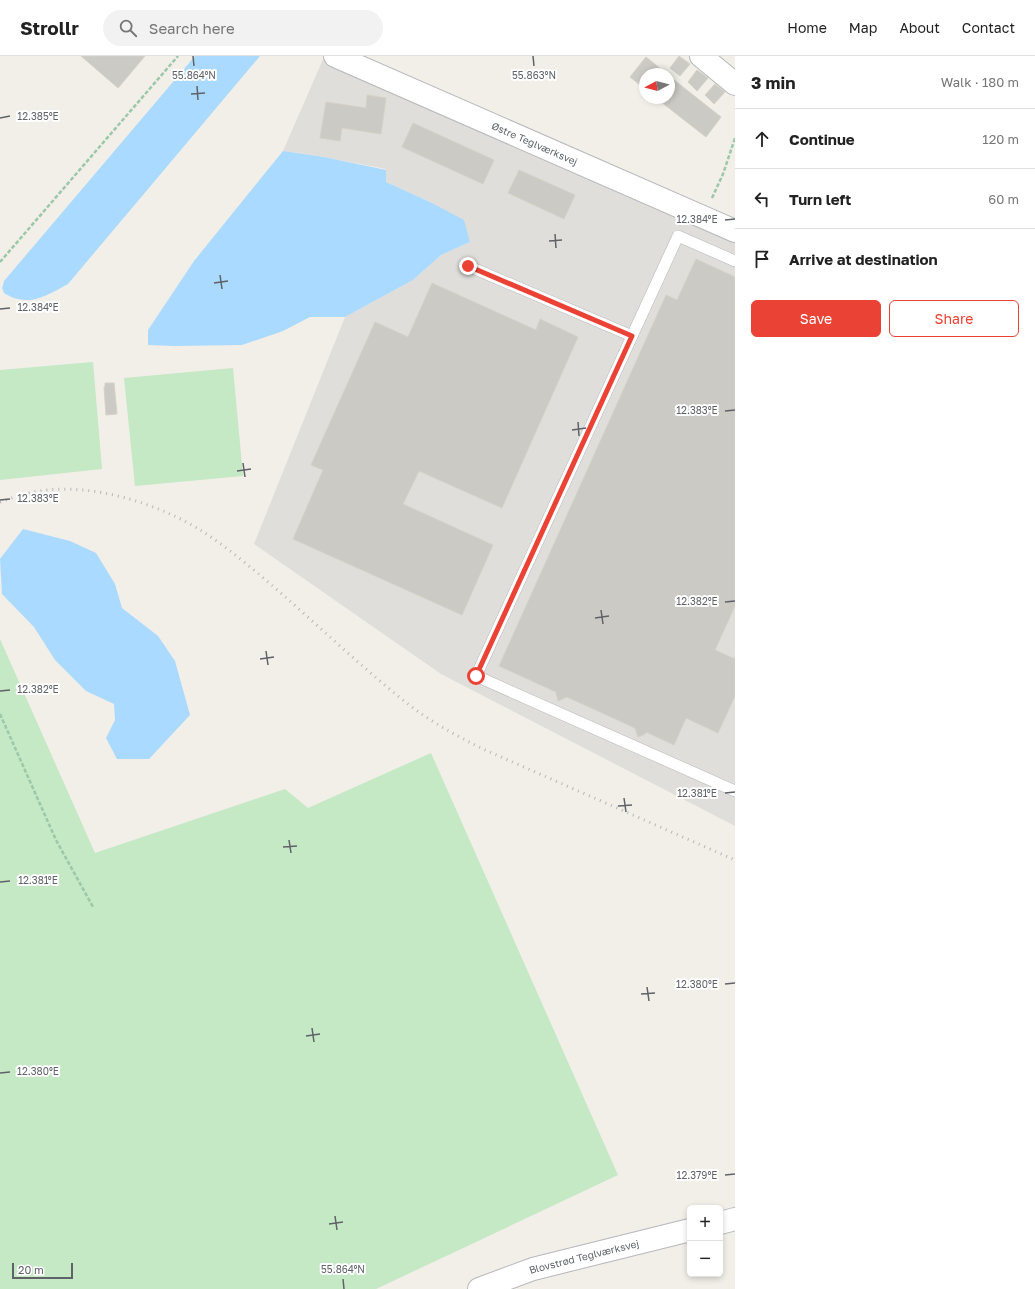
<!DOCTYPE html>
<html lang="en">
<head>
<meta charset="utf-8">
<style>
	body { margin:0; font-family:"Golos Text",sans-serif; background:#f2f2f2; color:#222 }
	.controls { position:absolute; right:12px; bottom:12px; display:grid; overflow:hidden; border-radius:6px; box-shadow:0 2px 6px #0003 }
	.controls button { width:36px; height:36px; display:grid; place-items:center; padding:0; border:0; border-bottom:1px solid #e0e0e0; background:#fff; color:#222; font:20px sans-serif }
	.compass { position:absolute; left:639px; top:12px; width:36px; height:36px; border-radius:50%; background:#fff; box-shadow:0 2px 6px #0003; rotate:263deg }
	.scale { position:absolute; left:12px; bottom:10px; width:61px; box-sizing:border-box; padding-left:4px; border:2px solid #5f6368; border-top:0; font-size:11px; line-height:14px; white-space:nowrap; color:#5f6368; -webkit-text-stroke:3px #fff; paint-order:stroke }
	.stop { position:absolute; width:12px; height:12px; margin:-9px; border:3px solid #ea4335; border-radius:50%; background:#fff }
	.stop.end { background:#ea4335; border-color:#fff; box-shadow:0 1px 4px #0008 }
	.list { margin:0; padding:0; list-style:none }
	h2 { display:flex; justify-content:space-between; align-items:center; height:52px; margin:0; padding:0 16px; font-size:17px }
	h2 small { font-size:13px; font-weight:400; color:#767676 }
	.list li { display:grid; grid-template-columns:26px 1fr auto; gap:12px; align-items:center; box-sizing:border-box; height:60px; padding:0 16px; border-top:1px solid #e0e0e0 }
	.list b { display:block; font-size:15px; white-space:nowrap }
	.list em { font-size:13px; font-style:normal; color:#767676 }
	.actions { display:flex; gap:8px; padding:12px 16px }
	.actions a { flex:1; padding:9px 0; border:1px solid #ea4335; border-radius:6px; text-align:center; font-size:14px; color:#ea4335 }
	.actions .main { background:#ea4335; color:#fff }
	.icon { flex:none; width:22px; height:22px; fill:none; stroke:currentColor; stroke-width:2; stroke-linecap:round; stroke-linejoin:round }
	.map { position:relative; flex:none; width:735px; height:1233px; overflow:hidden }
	header { display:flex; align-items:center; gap:24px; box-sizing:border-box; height:56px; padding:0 20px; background:#fff; border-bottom:1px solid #e0e0e0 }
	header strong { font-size:19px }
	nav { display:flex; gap:22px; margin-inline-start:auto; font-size:14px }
	.search { width:280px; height:36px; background:#f2f2f2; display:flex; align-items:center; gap:10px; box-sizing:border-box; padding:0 14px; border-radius:22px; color:#767676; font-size:15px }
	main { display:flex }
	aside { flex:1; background:#fff }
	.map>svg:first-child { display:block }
	.industrial { fill:#e0deda }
	.green { fill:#c5e8c5 }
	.water { fill:#aadaff }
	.building { fill:#cccac5; stroke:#d6d1c6 }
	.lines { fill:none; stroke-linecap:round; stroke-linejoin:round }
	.lane-casing { stroke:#b5b8bc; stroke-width:12 }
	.street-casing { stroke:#b5b8bc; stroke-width:24 }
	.path { stroke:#9cc7a9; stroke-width:2.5; stroke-dasharray:4 2; stroke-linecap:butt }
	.lane { stroke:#fff; stroke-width:11 }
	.street { stroke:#fff; stroke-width:22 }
	.rail { stroke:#b6b7b8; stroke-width:3; stroke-dasharray:1 5; stroke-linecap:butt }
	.route { stroke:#ea4335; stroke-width:5 }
	.ticks { fill:none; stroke:#5f6368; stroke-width:1.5 }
	.labels { text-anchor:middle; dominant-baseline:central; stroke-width:4; stroke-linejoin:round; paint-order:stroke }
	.street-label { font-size:10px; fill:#5f6368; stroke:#fff }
	.ticks-label { font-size:10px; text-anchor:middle; fill:#5f6368; stroke:#fff; stroke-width:4; stroke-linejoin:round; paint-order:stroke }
</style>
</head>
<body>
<header>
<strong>Strollr</strong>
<div class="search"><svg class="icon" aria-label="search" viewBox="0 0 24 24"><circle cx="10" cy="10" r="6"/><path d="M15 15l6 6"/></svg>Search here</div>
<nav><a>Home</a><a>Map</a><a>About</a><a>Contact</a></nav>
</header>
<main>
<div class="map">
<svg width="735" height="1233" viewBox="0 0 735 1233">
	<rect width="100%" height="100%" fill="#f1efe8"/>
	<polygon class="industrial" points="324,1 735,184 735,770 441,618 254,488 345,261 413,224 441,199 470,186 428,145 386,126 386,113 324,101 283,95"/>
	<g class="green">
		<polygon points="93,306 102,413 0,424 0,314"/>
		<polygon points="233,312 243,420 135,430 124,322"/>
		<polygon points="0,583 95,797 285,733 308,752 431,697 618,1119 376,1233 0,1233"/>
	</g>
	<g class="water">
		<path d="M195,0h65l-192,228c-22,12 -40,24 -64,9l-2,-5 2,-7z"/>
		<polygon points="283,95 324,101 386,114 386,126 428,145 464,164 470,186 441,199 413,224 345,261 310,261 283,275 242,289 174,290 148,289 148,274 194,205"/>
		<polygon points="23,473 70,485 96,497 115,528 122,552 158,580 175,605 190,659 149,703 117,703 106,682 115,664 114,648 86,635 55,604 34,571 2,538 0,503"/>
	</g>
	<g class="building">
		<polygon points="81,0 145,0 118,32"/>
		<polygon points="679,0 690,8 680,20 670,12"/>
		<polygon points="646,1 667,18 645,18 645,33 630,21"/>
		<polygon points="697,14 708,22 697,35 688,26"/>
		<polygon points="669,20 721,61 706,81 656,42 669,42"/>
		<polygon points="715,28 725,36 714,48 705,39"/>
		<polygon points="367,39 386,42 381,78 342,72 340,85 320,82 326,46 366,52"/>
		<polygon points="413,67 494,104 483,128 402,91"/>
		<polygon points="519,114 575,139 564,163 508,137"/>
		<polygon points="696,203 735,221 735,550 715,594 735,603 735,640 718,677 686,662 674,689 646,676 645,678 638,681 635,672 567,641 558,645 556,636 499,610 666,239 677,244"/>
		<polygon points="432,227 536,274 540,263 578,281 502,452 419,415 403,448 493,489 462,559 293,483 323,414 311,409 375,266 408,281"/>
		<polygon points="105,327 114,327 117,358 106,359 104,331 105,331"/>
	</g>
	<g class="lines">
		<defs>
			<g id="lane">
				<polyline points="735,205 678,180 476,620 735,735"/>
				<polyline points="468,210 632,280"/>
			</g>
			<g id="street">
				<path id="s1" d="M335,0l400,175"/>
				<polyline points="701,0 735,28"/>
				<polyline points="720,1167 735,1163"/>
				<path id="s2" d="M479,1233l54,-20 157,-39"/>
			</g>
		</defs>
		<use href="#lane" class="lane-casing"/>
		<use href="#street" class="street-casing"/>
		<g class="path">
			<polyline points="712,142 723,118 735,82"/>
			<polyline points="0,206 178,0"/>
			<polyline points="0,658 56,784 93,851"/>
		</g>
		<use href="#lane" class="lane"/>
		<use href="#street" class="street"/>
		<path class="rail" d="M0,446c10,-3 19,-7 29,-9 56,-13 128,9 176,40 27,18 53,40 78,62 41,36 82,75 125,109 23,18 49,32 75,45l252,111"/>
	</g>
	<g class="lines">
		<polyline class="route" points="468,210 632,280 476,620"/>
	</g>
	<path class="ticks" d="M193,0l1,10M533,0l1,10M197,30l1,14M191,38l14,-1M0,62l10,-2M725,164l10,-1M555,178l1,14M549,185l13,-1M220,219l2,14M214,227l14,-2M0,253l10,-1M725,355l10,-1M578,366l1,14M572,374l14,-2M243,407l2,14M237,415l14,-2M0,444l10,-1M725,546l10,-1M601,554l2,14M595,562l14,-2M266,595l2,14M260,603l14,-2M0,635l10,-1M725,737l10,-1M624,742l2,14M618,750l14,-1M289,784l2,13M283,791l14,-1M0,826l10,-1M725,928l10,-1M647,931l2,14M641,938l14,-1M312,972l2,14M306,980l14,-2M0,1017l10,-1M725,1119l10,-1M335,1160l2,14M329,1168l14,-2M343,1223l1,10"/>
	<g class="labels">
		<g class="street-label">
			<text stroke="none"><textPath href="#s1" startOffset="218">Østre Teglværksvej</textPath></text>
			<text stroke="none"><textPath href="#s2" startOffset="110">Blovstrød Teglværksvej</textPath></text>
		</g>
	</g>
	<g class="ticks-label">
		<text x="194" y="23">55.864°N</text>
		<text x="534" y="23">55.863°N</text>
		<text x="38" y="64">12.385°E</text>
		<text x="697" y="167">12.384°E</text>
		<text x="38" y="255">12.384°E</text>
		<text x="697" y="358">12.383°E</text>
		<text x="38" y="446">12.383°E</text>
		<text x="697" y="549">12.382°E</text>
		<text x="38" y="637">12.382°E</text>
		<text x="697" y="741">12.381°E</text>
		<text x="38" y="828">12.381°E</text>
		<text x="697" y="932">12.380°E</text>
		<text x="38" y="1019">12.380°E</text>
		<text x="697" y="1123">12.379°E</text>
		<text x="343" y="1217">55.864°N</text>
	</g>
</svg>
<div class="controls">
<button>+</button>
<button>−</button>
</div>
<svg class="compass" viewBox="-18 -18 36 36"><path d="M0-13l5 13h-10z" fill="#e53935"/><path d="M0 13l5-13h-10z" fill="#767676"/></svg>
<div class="scale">20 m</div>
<div class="stop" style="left:476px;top:620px"></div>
<div class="stop end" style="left:468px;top:210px"></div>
</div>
<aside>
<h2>3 min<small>Walk · 180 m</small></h2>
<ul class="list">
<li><svg class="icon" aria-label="ahead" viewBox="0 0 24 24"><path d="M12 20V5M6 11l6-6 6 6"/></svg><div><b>Continue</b></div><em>120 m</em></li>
<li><svg class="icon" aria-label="left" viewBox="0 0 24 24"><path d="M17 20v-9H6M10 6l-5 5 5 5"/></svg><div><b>Turn left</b></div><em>60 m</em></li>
<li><svg class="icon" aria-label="arrive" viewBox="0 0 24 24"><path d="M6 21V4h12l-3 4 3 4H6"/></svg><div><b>Arrive at destination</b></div></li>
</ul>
<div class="actions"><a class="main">Save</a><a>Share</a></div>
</aside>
</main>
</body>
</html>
